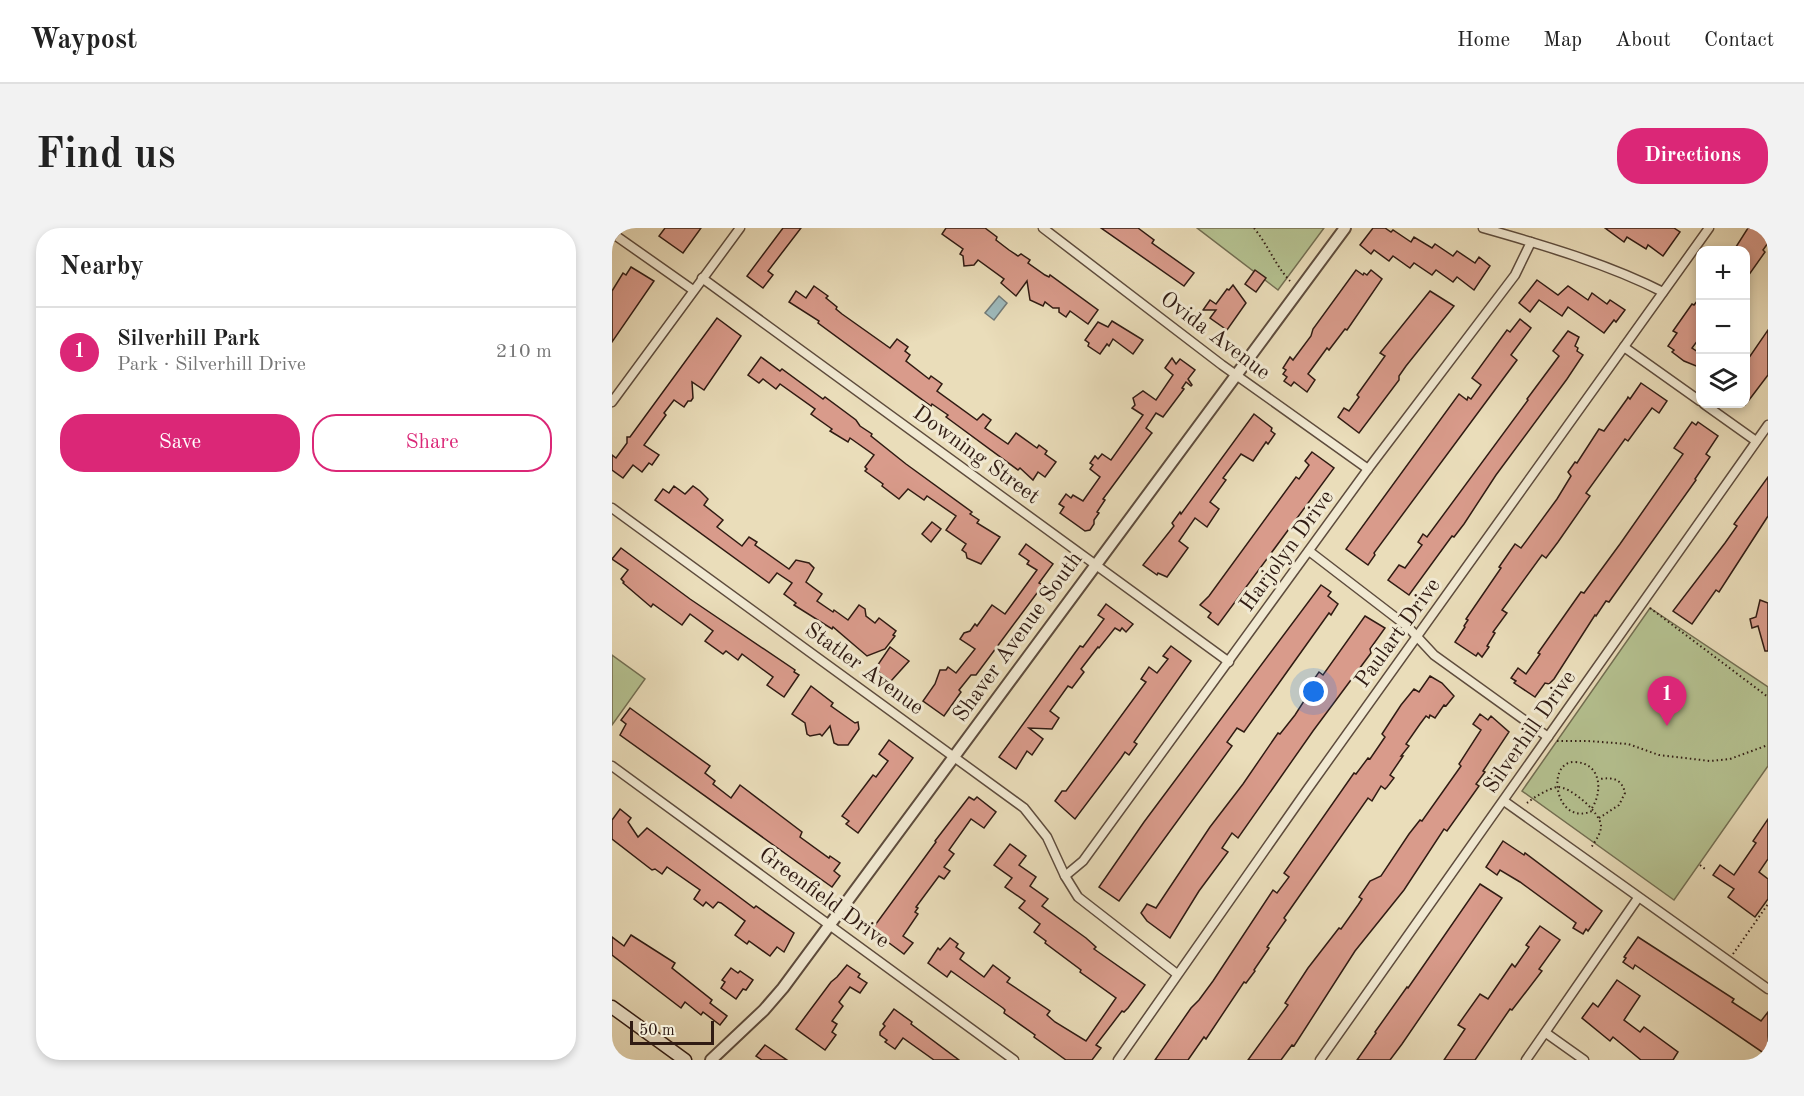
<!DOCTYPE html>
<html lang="en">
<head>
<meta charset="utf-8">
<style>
	body { margin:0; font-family:"Old Standard TT",serif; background:#f2f2f2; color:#222 }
	.controls { position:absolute; right:18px; top:18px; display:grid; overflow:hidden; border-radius:12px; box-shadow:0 3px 9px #0003 }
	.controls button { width:54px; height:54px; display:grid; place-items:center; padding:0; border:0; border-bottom:2px solid #e0e0e0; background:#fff; color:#222; font:30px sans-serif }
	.scale { position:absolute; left:18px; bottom:15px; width:84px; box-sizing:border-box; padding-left:6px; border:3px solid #301b13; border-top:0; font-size:16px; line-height:21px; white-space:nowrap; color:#301b13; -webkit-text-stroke:4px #f1e9d2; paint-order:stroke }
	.you { position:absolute; left:702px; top:464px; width:21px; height:21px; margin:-15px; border:4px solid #fff; border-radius:50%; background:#1a73e8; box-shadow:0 0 0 9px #1a73e833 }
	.badge { display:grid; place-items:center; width:39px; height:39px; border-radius:50%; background:#db2777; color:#fff; font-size:20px; font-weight:700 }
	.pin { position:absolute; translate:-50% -50px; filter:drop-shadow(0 2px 3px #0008) }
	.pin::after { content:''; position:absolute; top:32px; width:21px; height:18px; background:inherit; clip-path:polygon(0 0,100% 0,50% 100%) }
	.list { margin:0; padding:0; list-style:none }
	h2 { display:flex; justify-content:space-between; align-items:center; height:78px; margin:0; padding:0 24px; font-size:26px }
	h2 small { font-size:20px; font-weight:400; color:#767676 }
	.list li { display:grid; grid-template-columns:39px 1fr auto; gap:18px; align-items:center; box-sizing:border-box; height:90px; padding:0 24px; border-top:2px solid #e0e0e0 }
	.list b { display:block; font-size:22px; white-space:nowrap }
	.list p { margin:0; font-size:20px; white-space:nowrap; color:#767676 }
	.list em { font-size:20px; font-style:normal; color:#767676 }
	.actions { display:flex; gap:12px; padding:18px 24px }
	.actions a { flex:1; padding:14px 0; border:2px solid #db2777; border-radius:24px; text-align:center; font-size:21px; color:#db2777 }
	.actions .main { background:#db2777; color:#fff }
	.icon { flex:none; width:33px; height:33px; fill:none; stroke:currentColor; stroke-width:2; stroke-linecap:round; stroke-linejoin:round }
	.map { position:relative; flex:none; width:1156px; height:832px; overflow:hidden; border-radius:24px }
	header { display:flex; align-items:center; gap:36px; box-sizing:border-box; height:84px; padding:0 30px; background:#fff; border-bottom:2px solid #e0e0e0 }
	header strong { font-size:28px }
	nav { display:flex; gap:33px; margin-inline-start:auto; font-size:21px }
	.intro { display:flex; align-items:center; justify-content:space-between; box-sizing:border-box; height:144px; padding:0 36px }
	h1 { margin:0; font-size:42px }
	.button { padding:15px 27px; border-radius:24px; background:#db2777; color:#fff; font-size:21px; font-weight:700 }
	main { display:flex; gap:36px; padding:0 36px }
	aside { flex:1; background:#fff; border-radius:24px; box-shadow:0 3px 9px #0003 }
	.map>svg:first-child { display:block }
	.green { fill:#b5c291; stroke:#726e52; stroke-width:1.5 }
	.water { fill:#9db9bb; stroke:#717a78; stroke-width:1.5 }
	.building { fill:#d99b8b; stroke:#301b13; stroke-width:1.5 }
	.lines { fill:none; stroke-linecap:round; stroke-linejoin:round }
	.minor-casing { stroke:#5e4c3d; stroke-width:11 }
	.tertiary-casing { stroke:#5e4c3d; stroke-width:14 }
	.secondary-casing { stroke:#301b13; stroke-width:15 }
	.path { stroke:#301b13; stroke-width:2; stroke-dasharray:1.5 3; stroke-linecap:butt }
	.minor { stroke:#f1e9d2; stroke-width:8 }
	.tertiary { stroke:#f1e9d2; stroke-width:10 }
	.secondary { stroke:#f1e9d2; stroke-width:12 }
	.labels { text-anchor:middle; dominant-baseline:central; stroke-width:6; stroke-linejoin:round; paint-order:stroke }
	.street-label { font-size:22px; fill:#301b13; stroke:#f1e9d2 }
</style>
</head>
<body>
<header>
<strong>Waypost</strong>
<nav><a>Home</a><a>Map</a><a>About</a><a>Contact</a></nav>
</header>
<div class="intro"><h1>Find us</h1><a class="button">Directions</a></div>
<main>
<aside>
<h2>Nearby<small></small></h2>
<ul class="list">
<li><span class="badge">1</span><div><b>Silverhill Park</b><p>Park · Silverhill Drive</p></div><em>210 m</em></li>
</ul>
<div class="actions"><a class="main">Save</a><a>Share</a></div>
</aside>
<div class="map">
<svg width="1156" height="832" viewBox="0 0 1156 832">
	<rect width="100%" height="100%" fill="#eaddba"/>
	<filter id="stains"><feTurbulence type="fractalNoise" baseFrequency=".00333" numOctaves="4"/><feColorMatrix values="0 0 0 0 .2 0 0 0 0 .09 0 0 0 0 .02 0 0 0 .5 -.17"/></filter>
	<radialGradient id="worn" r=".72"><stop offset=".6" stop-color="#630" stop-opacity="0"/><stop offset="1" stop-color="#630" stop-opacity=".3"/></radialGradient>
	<g class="green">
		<polygon points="585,0 712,0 666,62"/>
		<polygon points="1038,380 1156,459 1156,538 1062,672 910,563"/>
		<polygon points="0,427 33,451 0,497"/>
	</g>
	<polygon class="water" points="387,68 395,75 382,92 373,85"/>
	<g class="building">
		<polygon points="53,0 89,0 71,25 47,8"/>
		<polygon points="171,0 189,0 156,43 161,47 151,60 135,48"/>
		<polygon points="334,0 373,0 385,9 384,12 397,22 406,28 409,26 418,32 416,35 433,47 437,49 438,47 486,82 476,96 458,83 454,89 447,84 447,80 441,80 433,74 431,78 418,72 415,53 404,68 389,55 392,51 366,32 362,37 352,38 351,28 348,26 351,21 330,6"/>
		<polygon points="489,0 526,0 542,12 540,15 582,45 572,58"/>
		<polygon points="761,0 773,0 779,4 781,2 799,14 802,9 820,20 823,16 841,28 845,23 863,35 867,29 878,38 862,62 845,49 841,54 824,42 820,47 802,35 798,40 781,28 777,33 762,22 759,26 748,17"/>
		<polygon points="993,0 1062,0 1068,4 1051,28 1036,17 1034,21 1015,9 1012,14"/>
		<polygon points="1136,0 1156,0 1156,15 1151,22 1153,24 1134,51 1134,22 1122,22"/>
		<polygon points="19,39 42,53 0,114 0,63 11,45 14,47"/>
		<polygon points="643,42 654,50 644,64 633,56"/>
		<polygon points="744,42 751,47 752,45 755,47 759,42 770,51 735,102 733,101 717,122 715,120 696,146 703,152 695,164 682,154 679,158 672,153 675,149 671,146 674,142 671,140 678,129 681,132 699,108 701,101"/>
		<polygon points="925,52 946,67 956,58 976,72 980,65 995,76 998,72 1013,82 1004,94 1002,92 992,105 956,79 950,88 927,72 918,84 907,75"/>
		<polygon points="621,57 634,75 615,102 598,90 604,82 591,82 598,72 604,76 615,61 617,62"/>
		<polygon points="202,58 216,68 214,70 225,79 224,81 230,86 278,120 285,111 296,119 293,123 298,127 294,133 317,151 319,148 330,156 325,163 365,192 371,186 379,192 373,200 396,216 404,205 425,220 427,217 435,223 433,226 444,234 433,249 426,244 421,252 408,240 406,242 334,189 336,187 320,176 319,178 206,95 207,93 177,74 184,63 194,70"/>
		<polygon points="818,63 842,78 794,138 787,148 787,152 747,205 726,189 732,180 737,183 747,169 745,167 773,128 768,125"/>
		<polygon points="1089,68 1089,108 1080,120 1089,126 1089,140 1072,133 1060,124 1062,122 1056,118 1065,105 1061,103 1080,76 1082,77"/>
		<polygon points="105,90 129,108 92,162 80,154 81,170 79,173 76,173 72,179 62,172 52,185 54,187 32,217 47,227 40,237 37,235 30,244 21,237 11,250 0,242 0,227 4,230 15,215 15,209 18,209"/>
		<polygon points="908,91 919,100 899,127 905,132 762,325 763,327 756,337 734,321 847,166 855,172 856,169 859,171 869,157 860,150 895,102 898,104"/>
		<polygon points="500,93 531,112 521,126 501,111 497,118 495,116 488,126 476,118 477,115 473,112 486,94 496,99"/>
		<polygon points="1156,102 1156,147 1134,176 1134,134"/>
		<polygon points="956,103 967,109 963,118 966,120 965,123 971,127 955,151 884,247 852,296 842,309 840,308 797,367 776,352 787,337 793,340 810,317 806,314 811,306 815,309 916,172 915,171 947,128 941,123"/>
		<polygon points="149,129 168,143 170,141 211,171 213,169 244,192 248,198 260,206 259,208 294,236 360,284 358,286 367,292 365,295 388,309 369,336 355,330 354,325 350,322 354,316 334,302 344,288 315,268 312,272 296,261 287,271 270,258 271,256 253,243 255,241 253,239 262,227 238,210 236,214 218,203 220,201 199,186 203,181 168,156 164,161 151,151 147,155 136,147"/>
		<polygon points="560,130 564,136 568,131 583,142 576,151 580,157 579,158 574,154 570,160 572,161 551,189 544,185 534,200 540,205 539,206 491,271 493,272 485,284 487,285 482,292 482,296 478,302 473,303 448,285 452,279 447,276 454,266 459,270 461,267 471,273 488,249 478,241 481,237 478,235 483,228 486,231 490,226 499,232 531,187 520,180 523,177 521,170 531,163 544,172 561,147 553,140"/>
		<polygon points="1029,155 1055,173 1047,185 1040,180 1016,213 1013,211 974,265 978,268 946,314 934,330 930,327 890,382 895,385 881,404 883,405 875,418 877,419 870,429 866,425 864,428 843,414 853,399 852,398 856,392 854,391 889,340 887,339 903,316 909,320 945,271 959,248 956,244 963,234 965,235 987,201 992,203 1015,171 1016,169 1018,171"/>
		<polygon points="642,186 660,200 659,203 663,206 656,216 654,214 641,233 629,226 611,250 614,252 598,274 607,281 595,299 583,290 567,313 576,320 555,349 546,345 545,347 531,337 562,298 560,295 568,284 569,286"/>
		<polygon points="1080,194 1084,197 1086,194 1106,208 1094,226 1098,229 1083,251 1084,252 997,374 994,373 984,388 983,387 942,451 937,456 933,455 923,469 902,455 904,453 899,450 906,440 914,446 928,426 926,425 969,364 972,365 1008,316 1071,226 1062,220"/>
		<polygon points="700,224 722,240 606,397 596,389 599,385 588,377 597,368 684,249 687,251 697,237 693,233"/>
		<polygon points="1156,249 1156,288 1116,350 1107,364 1104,362 1080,396 1061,383 1113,315 1125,298 1122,296"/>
		<polygon points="62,258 73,266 81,258 88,263 96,271 92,277 111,292 105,299 130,318 137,309 145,314 143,317 177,341 184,332 197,335 202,340 194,354 210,366 205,373 221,384 222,382 236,392 247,377 253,381 254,388 263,395 267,390 284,403 281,407 283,408 273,421 255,428 221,399 220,401 182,377 184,375 172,366 180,355 165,345 157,355 43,272 51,261 57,265"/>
		<polygon points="320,294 329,301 319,314 310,306"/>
		<polygon points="414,316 441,336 427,355 431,357 364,447 359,447 347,462 349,464 332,488 311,473 323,456 328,442 334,442 336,439 344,445 363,421 348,411 352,405 358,403 363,396 365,398 380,377 393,386 425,342 415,336 417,333 407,326"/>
		<polygon points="9,320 78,371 183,442 182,444 187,447 172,469 155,457 161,449 130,426 126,432 114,423 111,426 93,413 101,403 78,386 70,397 41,376 39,379 11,355 12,354 9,351 16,342 0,331"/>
		<polygon points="709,357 719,364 716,368 726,376 719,387 717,385 632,504 625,500 615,514 620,518 507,673 487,659 532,594"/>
		<polygon points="1148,372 1156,375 1156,423 1153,423 1146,398 1140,400 1138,391 1144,389"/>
		<polygon points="494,376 521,396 514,404 510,400 508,403 503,400 487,420 486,419 469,441 472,444 460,460 456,458 438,483 447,490 440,501 417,500 431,511 420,527 415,523 404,541 387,529 468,418 471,419 492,391 486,387"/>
		<polygon points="753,388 773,400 758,421 759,425 701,503 626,610 620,605 610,620 616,624 587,663 558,710 535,693 529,685 535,676 544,680 598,599 631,556 666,505 668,506 683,487 703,456 700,454 707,444 711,447"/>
		<polygon points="559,418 579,433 522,514 525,516 517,527 513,524 509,530 463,591 443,573 450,563 454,563 534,454 529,451 537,439 545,445 556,431 551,428"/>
		<polygon points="278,419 297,433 279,453 263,441"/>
		<polygon points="818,448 830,455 842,468 834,478 832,477 823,490 818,487 817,490 814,488 808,496 794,516 797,518 789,528 791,528 778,547 782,550 775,559 773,561 769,558 760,573 756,570 672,690 674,692 655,719 657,720 642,742 643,743 634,755 632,754 594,811 592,809 576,832 543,832 579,780 587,772 601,753 661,662 665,665 677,649 672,645 742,545 744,546 756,530 758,531 773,509 770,506 789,477 802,461 807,464"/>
		<polygon points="199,458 221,475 219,478 243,495 246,494 247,501 236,517 226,517 222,515 218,498 210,508 208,506 198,508 195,506 193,495 180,486"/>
		<polygon points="18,480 98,538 93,545 103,553 101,556 119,570 128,557 190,604 188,609 217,630 218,628 228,635 222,643 228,648 220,659 8,507 14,496 9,492"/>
		<polygon points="868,486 876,492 879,488 897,504 871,543 873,544 864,556 867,558 862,565 835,603 832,601 792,662 743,723 682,818 680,817 669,832 636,832 676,777 673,775 696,740 727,700 729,701 746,677 750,671 747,669 758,653 769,648 797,606 808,592 810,593 849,538 847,536 869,502 861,496"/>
		<polygon points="277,512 301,530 246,605 234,596 237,593 230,588 255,555 261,547 264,549 276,533 267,526"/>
		<polygon points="357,569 362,572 365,569 384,584 372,600 359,591 337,622 342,626 332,639 338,643 332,651 327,648 304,679 306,680 303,684 306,686 291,708 301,715 292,726 265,706 267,704 261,700 324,614 323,613"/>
		<polygon points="8,581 19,590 16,594 26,609 35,600 142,680 144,678 182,705 172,724 165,719 158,728 137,713 135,716 123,707 133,693 109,675 106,674 101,680 94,674 91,678 82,671 88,662 55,639 50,646 43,641 40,642 0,611 0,592"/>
		<polygon points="1156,591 1156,631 1147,644 1156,651 1156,671 1143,689 1116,669 1122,661 1101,647 1108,637 1122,647 1144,615 1141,613"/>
		<polygon points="891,613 912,627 913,625 990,683 976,703 974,701 971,706 961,700 964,695 908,654 888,642 885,647 874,639"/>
		<polygon points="398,616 414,628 407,637 424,649 418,658 436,671 430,678 474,710 484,719 482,721 533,757 516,780 512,784 510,783 484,817 489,820 480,832 454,832 422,809 423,807 392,785 393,782 391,780 360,758 339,743 335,749 316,735 326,720 328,722 338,710 346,716 344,719 352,725 348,731 372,749 381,737 398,750 395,754 438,783 435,787 443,794 474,813 504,770 468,744 469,742 433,715 434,713 422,704 428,696 407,680 413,673 393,659 400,650 382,637"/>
		<polygon points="868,656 890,670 790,816 778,832 745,832 764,805 763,804 795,759 796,760"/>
		<polygon points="928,698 948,712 927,741 930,743 900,782 898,781 863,832 832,832 853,801 846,797 868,766 876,771 900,736 903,739 917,719 914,717"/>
		<polygon points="19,707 63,735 60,740 100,772 98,775 115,788 108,797 91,784 89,787 73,774 69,780 0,727 0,709 12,718"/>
		<polygon points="1026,709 1122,771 1120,774 1149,793 1156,784 1156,828 1023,737 1021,741 1011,734 1014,730 1012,729"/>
		<polygon points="235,737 248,746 246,749 255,755 248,765 238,759 227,774 231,778 220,793 225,796 220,804 224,807 213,822 184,801 219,754 225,749"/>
		<polygon points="119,740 126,745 128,743 141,752 134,762 131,761 124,771 109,760 113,754 110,752"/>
		<polygon points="1005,752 1028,768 1012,792 1028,804 1032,799 1066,824 1061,832 1029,832 1001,809 998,813 970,790 981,775 986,779"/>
		<polygon points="282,781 300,794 299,796 347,832 322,832 291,810 283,821 273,814 275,812 268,807 268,804 273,798 271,796"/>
		<polygon points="153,817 175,832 150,832 144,828"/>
	</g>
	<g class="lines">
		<defs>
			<g id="minor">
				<polyline points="431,0 610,137 756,241"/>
				<path d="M871,0c60,17 125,36 180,64"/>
				<polyline points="0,5 81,62"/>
				<polyline points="90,50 617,434"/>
				<polyline points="1012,119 1088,173"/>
				<polyline points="0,174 128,0"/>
				<polyline points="1092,176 1144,213"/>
				<polyline points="0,280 412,580 435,609 453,648 466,669 565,746"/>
				<polyline points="697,323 796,399 822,427 936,509"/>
				<polyline points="0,538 402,832"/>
				<polyline points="892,573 1156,761"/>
				<polyline points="453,648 471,633 756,241 903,47 919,14"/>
				<polyline points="934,805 972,832"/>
				<polyline points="506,832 695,562 1097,0"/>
				<polyline points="708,832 1156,197"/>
				<polyline points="914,832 1026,670"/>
			</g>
			<polyline id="tertiary" points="99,832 152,782 171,760 733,0"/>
			<polyline id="secondary" points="0,779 73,832"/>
		</defs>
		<use href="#minor" class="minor-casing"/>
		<use href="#tertiary" class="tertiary-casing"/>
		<use href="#secondary" class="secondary-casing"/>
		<g class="path">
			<path d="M642,0c14,17 21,37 36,53"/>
			<polyline points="1038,380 1156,469"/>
			<polyline points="945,513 976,513 1016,516 1047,527 1098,533 1118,531 1156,517"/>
			<path d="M915,575c7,-6 21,-14 30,-16 13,-1 44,26 44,39 0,8 -6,15 -10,22"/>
			<path d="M980,580c11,-17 9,-45 -17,-46 -31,-1 -19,68 19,48"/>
			<path d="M987,590l20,-13 6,-12c-3,-14 -12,-16 -25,-14"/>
			<polyline points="1088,637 1093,641"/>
			<polyline points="1121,726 1156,676"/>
		</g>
		<use href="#minor" class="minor"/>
		<use href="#tertiary" class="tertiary"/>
		<use href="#secondary" class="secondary"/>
	</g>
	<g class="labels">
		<g class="street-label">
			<text transform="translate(603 108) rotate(37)">Ovida Avenue</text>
			<text transform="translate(364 227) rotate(36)">Downing Street</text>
			<text transform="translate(675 323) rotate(-54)">Harjolyn Drive</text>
			<text transform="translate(786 405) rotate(-54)">Paulart Drive</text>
			<text transform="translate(406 409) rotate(-54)">Shaver Avenue South</text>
			<text transform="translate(252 441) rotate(36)">Statler Avenue</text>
			<text transform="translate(918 504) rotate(-55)">Silverhill Drive</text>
			<text transform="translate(212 670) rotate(36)">Greenfield Drive</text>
		</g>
	</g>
	<rect width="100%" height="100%" filter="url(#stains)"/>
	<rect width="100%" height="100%" fill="url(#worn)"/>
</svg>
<div class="controls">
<button>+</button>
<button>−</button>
<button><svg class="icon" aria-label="layers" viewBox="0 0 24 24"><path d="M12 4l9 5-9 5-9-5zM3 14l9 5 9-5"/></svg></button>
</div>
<div class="scale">50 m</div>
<div class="you"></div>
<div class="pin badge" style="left:1055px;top:498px">1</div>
</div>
</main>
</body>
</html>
